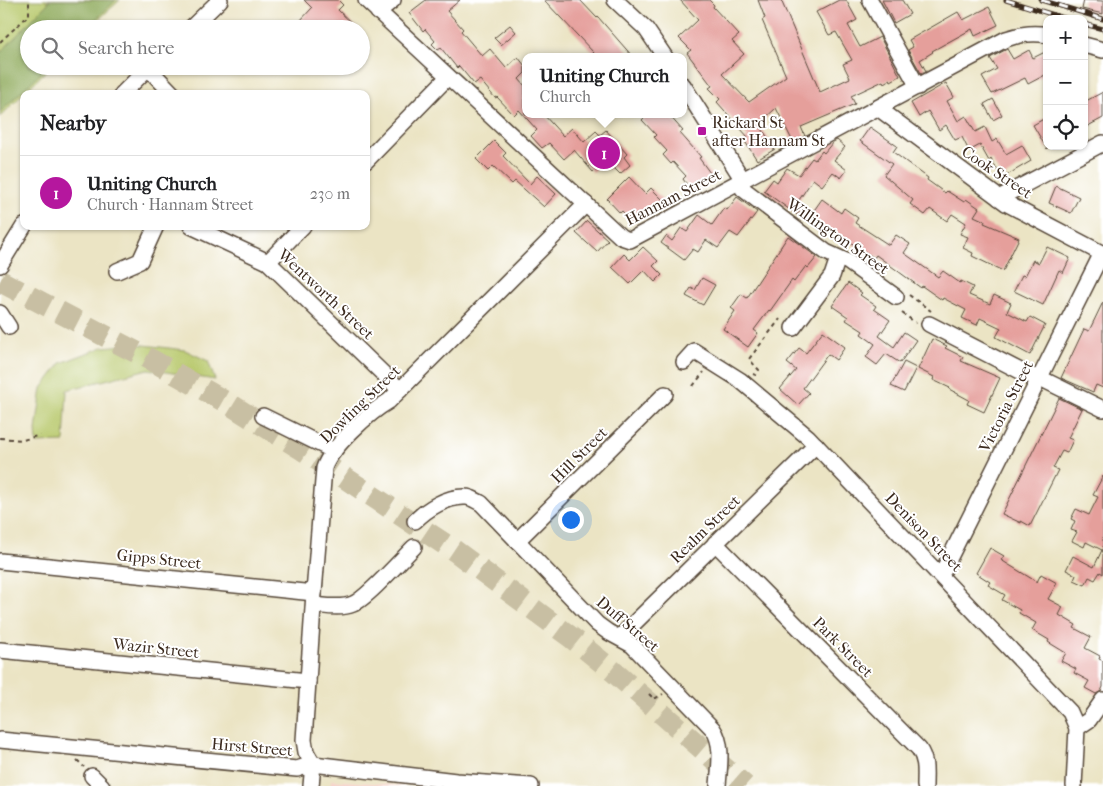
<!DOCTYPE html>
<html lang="en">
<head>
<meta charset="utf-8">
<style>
	body { margin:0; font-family:"IM FELL French Canon",serif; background:#f6f6f6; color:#202124 }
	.controls { position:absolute; right:15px; top:15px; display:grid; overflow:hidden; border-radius:10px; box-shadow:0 1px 4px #0004 }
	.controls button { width:45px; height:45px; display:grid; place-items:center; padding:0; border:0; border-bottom:1px solid #e0e0e0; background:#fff; color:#202124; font:25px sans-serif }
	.you { position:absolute; left:570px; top:519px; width:18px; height:18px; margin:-12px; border:4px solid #fff; border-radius:50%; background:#1a73e8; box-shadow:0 0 0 8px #1a73e833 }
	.badge { display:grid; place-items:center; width:32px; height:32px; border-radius:50%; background:#b5179e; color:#fff; font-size:16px; font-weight:700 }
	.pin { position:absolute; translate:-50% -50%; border:2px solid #fff; box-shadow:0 1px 5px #0006 }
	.popup { position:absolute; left:522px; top:53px; width:165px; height:65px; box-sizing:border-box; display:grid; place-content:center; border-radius:10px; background:#fff; filter:drop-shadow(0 1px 4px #0005); font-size:16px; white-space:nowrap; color:#757577 }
	.popup b { font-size:19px; color:#202124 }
	.popup::after { content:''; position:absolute; left:50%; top:100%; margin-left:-10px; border:10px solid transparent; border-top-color:#fff }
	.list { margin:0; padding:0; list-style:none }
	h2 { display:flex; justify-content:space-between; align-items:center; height:65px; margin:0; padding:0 20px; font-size:21px }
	h2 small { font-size:16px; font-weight:400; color:#757577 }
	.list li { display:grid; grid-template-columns:32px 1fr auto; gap:15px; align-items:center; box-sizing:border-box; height:75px; padding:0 20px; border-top:1px solid #e0e0e0 }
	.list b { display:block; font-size:19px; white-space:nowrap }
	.list p { margin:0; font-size:16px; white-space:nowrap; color:#757577 }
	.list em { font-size:16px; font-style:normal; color:#757577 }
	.icon { flex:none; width:28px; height:28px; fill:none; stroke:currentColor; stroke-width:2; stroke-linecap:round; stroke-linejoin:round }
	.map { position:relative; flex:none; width:1103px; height:786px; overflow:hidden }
	.search { position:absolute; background:#fff; box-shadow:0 1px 4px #0004; left:20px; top:20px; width:350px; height:55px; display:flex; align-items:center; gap:12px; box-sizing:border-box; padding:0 18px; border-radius:28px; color:#757577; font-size:19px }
	.panel { position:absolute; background:#fff; box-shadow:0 1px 4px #0004; left:20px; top:90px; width:350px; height:140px; border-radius:10px }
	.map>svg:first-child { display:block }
	.built { fill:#f7d0cb }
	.green { fill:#b7c86a; stroke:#797944 }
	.forest { fill:#91ac5e; stroke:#666b3e }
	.building { fill:#e59f9b }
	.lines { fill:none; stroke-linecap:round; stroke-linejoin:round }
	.highway-tunnel { stroke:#c8bfa3; stroke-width:22; stroke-dasharray:22 11; stroke-linecap:butt }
	.minor-casing { stroke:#554637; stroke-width:18 }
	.path { stroke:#554637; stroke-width:2; stroke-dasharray:4 4; stroke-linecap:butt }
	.minor { stroke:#fff; stroke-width:15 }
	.rail-casing { stroke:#3b2a1e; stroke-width:5 }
	.rail { stroke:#fff; stroke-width:3; stroke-dasharray:9; stroke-linecap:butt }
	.poi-dot { fill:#b5179e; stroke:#fff; stroke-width:2 }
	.labels { text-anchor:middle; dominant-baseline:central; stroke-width:4; stroke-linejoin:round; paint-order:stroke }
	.poi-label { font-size:16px; fill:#3b2a1e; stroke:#fff; text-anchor:start }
	.street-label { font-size:16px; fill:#3b2a1e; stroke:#fff }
</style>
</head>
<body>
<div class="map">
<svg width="1103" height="786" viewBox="0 0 1103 786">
	<rect width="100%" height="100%" fill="#fff"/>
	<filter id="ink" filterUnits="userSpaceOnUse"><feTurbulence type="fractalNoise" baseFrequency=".02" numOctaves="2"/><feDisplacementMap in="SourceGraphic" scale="10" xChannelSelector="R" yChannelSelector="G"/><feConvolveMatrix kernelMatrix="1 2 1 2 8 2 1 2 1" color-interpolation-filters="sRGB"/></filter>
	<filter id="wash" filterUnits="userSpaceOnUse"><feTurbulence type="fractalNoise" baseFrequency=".0096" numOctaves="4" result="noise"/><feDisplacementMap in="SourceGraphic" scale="20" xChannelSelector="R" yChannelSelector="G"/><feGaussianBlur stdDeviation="1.12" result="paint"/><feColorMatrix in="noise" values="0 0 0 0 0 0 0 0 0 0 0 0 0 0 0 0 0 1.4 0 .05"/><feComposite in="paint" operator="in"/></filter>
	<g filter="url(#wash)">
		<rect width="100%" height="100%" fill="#ebe4c4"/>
		<polygon class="built" points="331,780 408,786 331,786"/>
		<g class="green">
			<polygon points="0,0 120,0 88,29 29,29 29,66 51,66 0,117"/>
			<polygon points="136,344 185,350 208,361 215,380 148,369 67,390 64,442 37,443 36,430 42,388 61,363 103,347"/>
		</g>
		<polygon class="forest" points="48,0 116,0 86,29 29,29 29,66 48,66 0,112 0,53 48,3"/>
		<g id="blocks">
			<g class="building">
				<polygon points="304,0 338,0 343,5 338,10 358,29 306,29 299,22 312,8"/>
				<polygon points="426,0 460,0 447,11 463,29 461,31 482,56 490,49 506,68 518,57 525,66 525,73 519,79 525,86 525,114 543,114 563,136 572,128 584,142 596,131 600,135 606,130 627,154 624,157 630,165 620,174 612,166 608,169 602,163 593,172 574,150 564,159 549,143 542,148 531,136 537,130 519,110 514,115 497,97 495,98 480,80 474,84 459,66 457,68 441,48 438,50 432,44 435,41 425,29 423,31 409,13"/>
				<polygon points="544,0 580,0 597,18 598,17 633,57 589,57 594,53"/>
				<polygon points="680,0 709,0 714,5 713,7 739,35 732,41 744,54 722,74 749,102 786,76 762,20 765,18 758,0 781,0 820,92 850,78 843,64 852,60 836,32 829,35 816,12 839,0 846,0 857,20 848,25 860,47 880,37 900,76 891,81 890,79 884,83 883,81 851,96 855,104 801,127 805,136 793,142 776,108 759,124 775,149 757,160 744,140 748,137 717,102 720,99 709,88 712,86 687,53 691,50 679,38 698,20"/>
				<polygon points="882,0 902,0 910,14 894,23"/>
				<polygon points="1084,0 1103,1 1103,14 1082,9"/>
				<polygon points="989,7 998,25 975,36 972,29 932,51 933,52 920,60 926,71 921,73 908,50 913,47 909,40 958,12 963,20"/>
				<polygon points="510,25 516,32 501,45 494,38"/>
				<polygon points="1007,49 1013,59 1029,50 1033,58 1047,51 1047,74 1028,84 1025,78 992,94 982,77 997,69 990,58"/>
				<polygon points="946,83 954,97 947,101 958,121 966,116 975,132 985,127 992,142 997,139 1006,154 1022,145 1031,161 1002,178 991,159 989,161 980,145 969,151 962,137 955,140 946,125 939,130 928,111 919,117 911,103"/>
				<polygon points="1103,92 1103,118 1084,128 1084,102"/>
				<polygon points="993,99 1002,115 993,120 984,104"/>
				<polygon points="648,114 668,114 683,131 680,133 701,157 699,158 713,177 692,192 683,179 686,176 673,162 671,164 663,155 667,151 654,137 656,135 642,120"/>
				<polygon points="1047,117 1047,149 1033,125"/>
				<polygon points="870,127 897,146 893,152 928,178 927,180 945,193 947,191 964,202 966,199 979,208 974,216 985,221 984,223 1019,238 1003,271 972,256 973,253 963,248 968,237 960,234 966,223 952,214 947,221 930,209 925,215 910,204 913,200 884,175 892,164 860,141"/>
				<polygon points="837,140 845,147 834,160 847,170 841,178 833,172 822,186 813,179 797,203 803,207 797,215 764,191 773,179 777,182 787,168 799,175 812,158 815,160 822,151 824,153 833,142"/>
				<polygon points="494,141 506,153 503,156 530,184 537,176 556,194 544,207 515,181 512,184 493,166 488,171 476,159"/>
				<polygon points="629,177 645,194 651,188 663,200 649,214 646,210 634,223 622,211 620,213 607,199"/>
				<polygon points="1056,186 1079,197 1071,213 1049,203"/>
				<polygon points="737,197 757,212 738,237 730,232 718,248 706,240 698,252 693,249 684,260 661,243 666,236 672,241 681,228 687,232 699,215 712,225 724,208 727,210"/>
				<polygon points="822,199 841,213 844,208 858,218 855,223 889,245 896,235 910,244 904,253 938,277 943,271 960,283 961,281 973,287 969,295 990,304 994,295 1011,303 1007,312 1027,322 1030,317 1045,325 1030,355 996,337 1001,328 980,318 977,325 962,318 966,310 943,298 942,300 922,286 921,288 876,255 874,258 844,238 842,240 828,230 810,216"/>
				<polygon points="587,221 608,240 597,252 576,233"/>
				<polygon points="788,236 817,257 808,268 806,266 794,282 792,280 770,311 769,310 754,330 758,333 748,347 723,329 735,311 731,308 741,294 747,298"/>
				<polygon points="643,247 658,261 653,266 662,275 655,282 644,270 630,284 612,267 624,254 630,260"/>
				<polygon points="1047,247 1070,258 1063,273 1059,270 1043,305 1014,291 1022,275 1025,276 1033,260 1039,263"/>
				<polygon points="702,278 715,285 703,305 686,296 691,288 695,290"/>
				<polygon points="848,283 862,293 860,295 876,306 874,309 890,320 879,336 894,347 904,332 916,340 900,363 886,354 877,365 866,357 875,344 861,334 863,331 846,320 848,317 832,306"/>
				<polygon points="1103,302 1103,388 1096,385 1093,392 1061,378 1084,329 1089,331"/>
				<polygon points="823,331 845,347 836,360 828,354 803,388 809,393 798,405 780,389 796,370 787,363 799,348 806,353"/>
				<polygon points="932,339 947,346 945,348 963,357 961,361 1000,378 984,412 967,404 969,400 949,389 950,388 933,380 934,377 918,369"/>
				<polygon points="904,362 916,368 904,392 891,386"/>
				<polygon points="1059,398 1082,409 1068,438 1073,440 1067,453 1062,451 1053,468 1058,470 1030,526 1021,521 1021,523 1002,514"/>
				<polygon points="1103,476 1103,574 1100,572 1095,580 1089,577 1085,585 1074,580 1076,575 1066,570 1073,556 1094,567 1102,550 1086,542 1084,547 1072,541 1077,532 1071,530 1075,521 1071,519 1076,509 1089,515 1098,497 1093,495"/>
				<polygon points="990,548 1004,556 1001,560 1037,582 1041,574 1057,583 1048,599 1063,607 1059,615 1076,625 1074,628 1091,637 1085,648 1100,656 1099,659 1103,661 1103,687 1101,691 1096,694 1085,688 1089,681 1074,673 1076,669 1061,661 1066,653 1048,642 1049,640 1032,630 1036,623 1019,613 1020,610 1002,600 1005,595 988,585 990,582 976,573"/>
			</g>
		</g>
	</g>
	<g filter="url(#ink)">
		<use href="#blocks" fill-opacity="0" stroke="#554637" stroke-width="1"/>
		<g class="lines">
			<polyline class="highway-tunnel" points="0,281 155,362 231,405 303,450 455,551 572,638 614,672 745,786"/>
			<defs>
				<g id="minor">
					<path d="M366,0l255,237 9,3 376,-201c14,-5 26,-7 41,-4"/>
					<polyline points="615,0 646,29 665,57"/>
					<polyline points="870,0 918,87"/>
					<polyline points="378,12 393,0"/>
					<polyline points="190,29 220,0"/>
					<polyline points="1084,45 1103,50"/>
					<polyline points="148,68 173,94"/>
					<polyline points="683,85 741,177 743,189 826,252 848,262 896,297"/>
					<polyline points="122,94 150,66"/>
					<polyline points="878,108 1006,203 1103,254"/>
					<polyline points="366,161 447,78"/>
					<polyline points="999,198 1103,143"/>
					<polyline points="191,226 268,262 400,390"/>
					<polyline points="268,262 303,226"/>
					<polyline points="0,265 24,226"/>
					<polyline points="117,271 140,261 156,226"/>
					<polyline points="0,313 9,327"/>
					<polyline points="929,324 1028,375 1040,378 1103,409"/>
					<polyline points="793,328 832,276 838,258"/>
					<polyline points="684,362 694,351 740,380 808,437 1070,712 1077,728 1074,786"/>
					<polyline points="263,416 334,451"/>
					<path d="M415,521c12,-12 32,-25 51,-24 5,0 10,4 15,6l116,121 11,8 24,13 81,84c11,16 6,39 5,57"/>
					<polyline points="517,541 665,394"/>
					<path d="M715,543l204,206c8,12 6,23 6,37"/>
					<polyline points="0,561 314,593"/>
					<polyline points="941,575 1102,253"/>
					<path d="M314,605c12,1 27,4 39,-1 14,-6 48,-44 61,-57"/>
					<polyline points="620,637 816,445"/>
					<polyline points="0,650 308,681"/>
					<polyline points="1077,728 1089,720 1103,700"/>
					<polyline points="0,740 297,769 313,764 456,781 531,786"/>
					<polyline points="92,776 102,786"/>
					<path d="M311,786l2,-22 -7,-12 -2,-12 10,-147 10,-125c7,-21 46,-56 65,-67l197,-197"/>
				</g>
			</defs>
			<use href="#minor" class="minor-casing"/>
			<g class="path">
				<polyline points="91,26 93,29"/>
				<polyline points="0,42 29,15 29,0"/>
				<polyline points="909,295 931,311"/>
				<polyline points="902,313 916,323"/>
				<polyline points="753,374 756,375 759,370 749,359 780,319"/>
				<polyline points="693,386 704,372"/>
				<polyline points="0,438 23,440 40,435"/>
				<polyline points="649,694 654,699 663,694"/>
				<polyline points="77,760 84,767"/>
			</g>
			<use href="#minor" class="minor"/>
			<defs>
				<g id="rail">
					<polyline points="1006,0 1067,19"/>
					<polyline points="1041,0 1103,19"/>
					<polyline points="1084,24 1103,29"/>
				</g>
			</defs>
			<use href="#rail" class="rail-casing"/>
			<use href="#rail" class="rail"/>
		</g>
	</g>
	<rect class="poi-dot" x="697" y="126" width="10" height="10" rx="2.5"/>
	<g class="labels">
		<g class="poi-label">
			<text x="712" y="122">Rickard St<tspan x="712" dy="18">after Hannam St</tspan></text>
		</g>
		<g class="street-label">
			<text transform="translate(997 172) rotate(34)">Cook Street</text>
			<text transform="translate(673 197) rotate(-27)">Hannam Street</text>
			<text transform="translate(838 236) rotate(35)">Willington Street</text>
			<text transform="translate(326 294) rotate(43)">Wentworth Street</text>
			<text transform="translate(360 404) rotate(-44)">Dowling Street</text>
			<text transform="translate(1006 406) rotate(-63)">Victoria Street</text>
			<text transform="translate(579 455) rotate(-45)">Hill Street</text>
			<text transform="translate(705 529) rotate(-44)">Realm Street</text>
			<text transform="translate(924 532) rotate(46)">Denison Street</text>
			<text transform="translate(159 559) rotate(6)">Gipps Street</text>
			<text transform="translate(628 624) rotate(40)">Duff Street</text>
			<text transform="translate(843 647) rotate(45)">Park Street</text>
			<text transform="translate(156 648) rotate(6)">Wazir Street</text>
			<text transform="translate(252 747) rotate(5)">Hirst Street</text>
		</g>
	</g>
</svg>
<div class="controls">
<button>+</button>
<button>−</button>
<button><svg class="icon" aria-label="locate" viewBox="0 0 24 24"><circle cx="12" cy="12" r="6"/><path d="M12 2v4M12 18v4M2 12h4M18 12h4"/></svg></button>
</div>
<div class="you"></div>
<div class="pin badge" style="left:604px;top:153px">1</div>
<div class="popup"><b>Uniting Church</b>Church</div>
<div class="search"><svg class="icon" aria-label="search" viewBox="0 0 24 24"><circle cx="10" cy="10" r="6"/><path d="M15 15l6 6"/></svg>Search here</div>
<section class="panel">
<h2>Nearby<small></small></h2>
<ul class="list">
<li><span class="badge">1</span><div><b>Uniting Church</b><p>Church · Hannam Street</p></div><em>230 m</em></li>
</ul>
</section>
</div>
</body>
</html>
